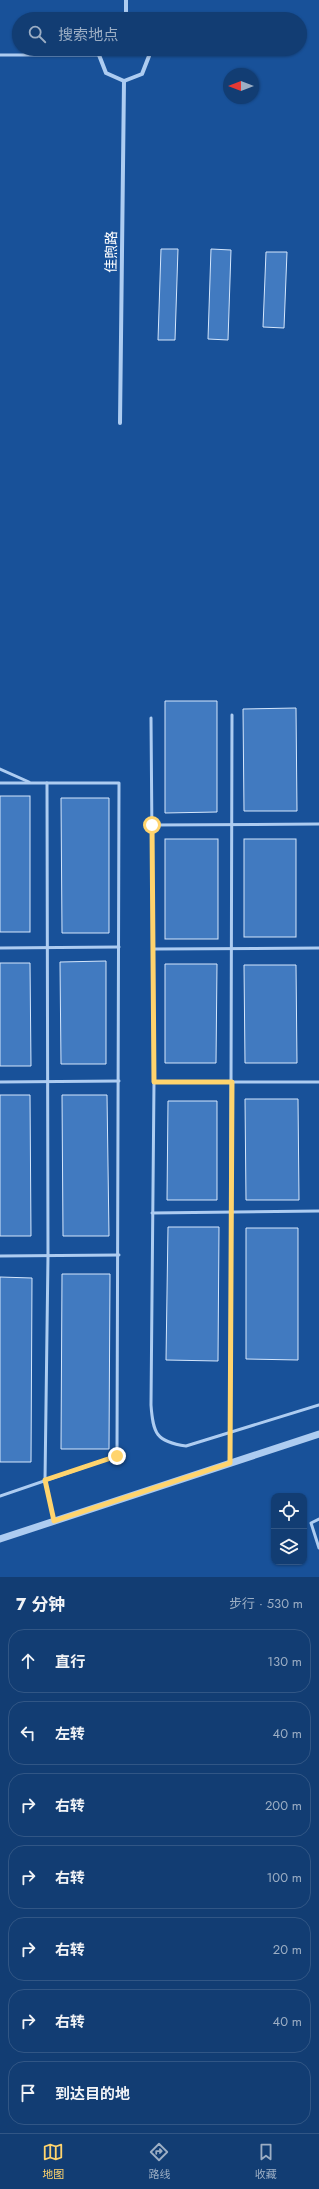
<!DOCTYPE html>
<html lang="zh">
<head>
<meta charset="utf-8">
<style>
	body { margin:0; font-family:Jost,"Noto Sans SC",sans-serif; background:#1b4478; color:#f1f3f6 }
	.controls { position:absolute; right:12px; bottom:12px; display:grid; overflow:hidden; border-radius:8px; box-shadow:0 1px 3px #0004 }
	.controls button { width:36px; height:36px; display:grid; place-items:center; padding:0; border:0; border-bottom:1px solid #315685; background:#123d73; color:#f1f3f6; font:20px sans-serif }
	.compass { position:absolute; left:223px; top:68px; width:36px; height:36px; border-radius:50%; background:#123d73; box-shadow:0 1px 3px #0004; rotate:270deg }
	.stop { position:absolute; width:12px; height:12px; margin:-9px; border:3px solid #ffd46d; border-radius:50%; background:#fff }
	.stop.end { background:#ffd46d; border-color:#fff; box-shadow:0 1px 4px #0008 }
	.list { margin:0; padding:0; list-style:none }
	h2 { display:flex; justify-content:space-between; align-items:center; height:52px; margin:0; padding:0 16px; font-size:17px }
	h2 small { font-size:13px; font-weight:400; color:#9caec4 }
	.list li { display:grid; grid-template-columns:26px 1fr auto; gap:12px; align-items:center; box-sizing:border-box; height:64px; margin:0 8px 8px; padding:0 8px; border:1px solid #315685; border-radius:16px }
	.list b { display:block; font-size:15px; white-space:nowrap }
	.list em { font-size:13px; font-style:normal; color:#9caec4 }
	.icon { flex:none; width:22px; height:22px; fill:none; stroke:currentColor; stroke-width:2; stroke-linecap:round; stroke-linejoin:round }
	.map { position:relative; flex:none; width:319px; height:1577px; overflow:hidden }
	.search { position:absolute; background:#123d73; box-shadow:0 1px 3px #0004; left:12px; right:12px; top:12px; height:44px; display:flex; align-items:center; gap:10px; box-sizing:border-box; padding:0 14px; border-radius:22px; color:#9caec4; font-size:15px }
	.sheet { height:556px; background:#123d73 }
	nav { display:flex; justify-content:space-around; align-items:center; box-sizing:border-box; height:56px; border-top:1px solid #315685; background:#123d73; font-size:11px; color:#9caec4 }
	nav a { display:grid; justify-items:center; gap:2px }
	nav .on { color:#ffd46d }
	.map>svg:first-child { display:block }
	.building { fill:#417ac0; stroke:#d4e6fc }
	.lines { fill:none; stroke-linecap:round; stroke-linejoin:round }
	.service { stroke:#adccf1; stroke-width:3 }
	.minor { stroke:#adccf1; stroke-width:4 }
	.tertiary { stroke:#adccf1; stroke-width:7 }
	.route { stroke:#ffd46d; stroke-width:5 }
	.labels { text-anchor:middle; dominant-baseline:central; stroke-width:3.5; stroke-linejoin:round; paint-order:stroke }
	.street-label { font-size:14px; fill:#fff; stroke:#185199 }
</style>
</head>
<body>
<div class="map">
<svg width="319" height="1577" viewBox="0 0 319 1577">
	<rect width="100%" height="100%" fill="#185199"/>
	<g class="building">
		<polygon points="161,249 178,249 175,340 158,340"/>
		<polygon points="211,249 231,250 228,340 208,339"/>
		<polygon points="266,252 287,252 284,328 263,327"/>
		<polygon points="165,701 217,701 217,812 165,813"/>
		<polygon points="296,708 297,811 244,811 243,709"/>
		<rect x="0" y="796" width="30" height="136"/>
		<polygon points="61,798 109,798 109,933 62,933"/>
		<rect x="165" y="839" width="53" height="100"/>
		<rect x="244" y="839" width="52" height="98"/>
		<polygon points="106,961 106,1064 61,1064 60,962"/>
		<polygon points="0,963 30,963 31,1066 0,1066"/>
		<polygon points="165,964 217,964 216,1063 165,1063"/>
		<polygon points="244,965 296,965 297,1063 245,1063"/>
		<polygon points="0,1095 30,1095 31,1236 0,1236"/>
		<polygon points="62,1095 107,1095 109,1236 63,1236"/>
		<polygon points="245,1099 298,1099 299,1200 246,1200"/>
		<polygon points="168,1101 217,1101 217,1200 167,1200"/>
		<polygon points="168,1227 219,1227 218,1361 166,1360"/>
		<polygon points="246,1228 298,1228 298,1360 246,1359"/>
		<polygon points="62,1274 110,1274 109,1449 61,1449"/>
		<polygon points="0,1277 32,1278 31,1462 0,1462"/>
	</g>
	<g class="lines">
		<g class="service">
			<polyline points="0,55 99,55"/>
			<path d="M151,718l3,364 -3,323c2,28 5,37 35,41l133,-41"/>
			<polyline points="0,769 29,782"/>
			<polyline points="0,783 119,783 117,1456 0,1496"/>
			<polyline points="47,783 48,1256 45,1480 54,1521"/>
			<polyline points="152,825 319,824"/>
			<polyline points="0,948 119,947"/>
			<polyline points="153,949 319,948"/>
			<polyline points="0,1082 119,1081"/>
			<polyline points="154,1082 319,1082"/>
			<polyline points="152,1213 319,1211"/>
			<polyline points="0,1256 119,1255"/>
			<polyline points="230,1463 232,715"/>
			<polyline points="319,1519 311,1523 319,1548"/>
		</g>
		<g class="minor">
			<polyline points="126,19 126,0"/>
			<polyline points="101,49 99,55 106,73 124,81 142,74 149,56 146,49"/>
			<polyline points="120,423 124,81"/>
		</g>
		<polyline class="tertiary" points="0,1539 319,1434"/>
	</g>
	<g class="lines">
		<polyline class="route" points="117,1456 45,1480 54,1521 230,1463 232,1082 154,1082 152,825"/>
	</g>
	<g class="labels">
		<g class="street-label">
			<text transform="translate(111 252) rotate(-89)">佳煦路</text>
		</g>
	</g>
</svg>
<div class="controls">
<button><svg class="icon" aria-label="locate" viewBox="0 0 24 24"><circle cx="12" cy="12" r="6"/><path d="M12 2v4M12 18v4M2 12h4M18 12h4"/></svg></button>
<button><svg class="icon" aria-label="layers" viewBox="0 0 24 24"><path d="M12 4l9 5-9 5-9-5zM3 14l9 5 9-5"/></svg></button>
</div>
<svg class="compass" viewBox="-18 -18 36 36"><path d="M0-13l5 13h-10z" fill="#e53935"/><path d="M0 13l5-13h-10z" fill="#9caec4"/></svg>
<div class="stop" style="left:152px;top:825px"></div>
<div class="stop end" style="left:117px;top:1456px"></div>
<div class="search"><svg class="icon" aria-label="search" viewBox="0 0 24 24"><circle cx="10" cy="10" r="6"/><path d="M15 15l6 6"/></svg>搜索地点</div>
</div>
<section class="sheet">
<h2>7 分钟<small>步行 · 530 m</small></h2>
<ul class="list">
<li><svg class="icon" aria-label="ahead" viewBox="0 0 24 24"><path d="M12 20V5M6 11l6-6 6 6"/></svg><div><b>直行</b></div><em>130 m</em></li>
<li><svg class="icon" aria-label="left" viewBox="0 0 24 24"><path d="M17 20v-9H6M10 6l-5 5 5 5"/></svg><div><b>左转</b></div><em>40 m</em></li>
<li><svg class="icon" aria-label="right" viewBox="0 0 24 24"><path d="M7 20v-9h11M14 6l5 5-5 5"/></svg><div><b>右转</b></div><em>200 m</em></li>
<li><svg class="icon" aria-label="right" viewBox="0 0 24 24"><path d="M7 20v-9h11M14 6l5 5-5 5"/></svg><div><b>右转</b></div><em>100 m</em></li>
<li><svg class="icon" aria-label="right" viewBox="0 0 24 24"><path d="M7 20v-9h11M14 6l5 5-5 5"/></svg><div><b>右转</b></div><em>20 m</em></li>
<li><svg class="icon" aria-label="right" viewBox="0 0 24 24"><path d="M7 20v-9h11M14 6l5 5-5 5"/></svg><div><b>右转</b></div><em>40 m</em></li>
<li><svg class="icon" aria-label="arrive" viewBox="0 0 24 24"><path d="M6 21V4h12l-3 4 3 4H6"/></svg><div><b>到达目的地</b></div></li>
</ul>
</section>
<nav>
<a class="on"><svg class="icon" aria-label="map" viewBox="0 0 24 24"><path d="M3 6l6-2 6 2 6-2v14l-6 2-6-2-6 2zM9 4v14M15 6v14"/></svg>地图</a>
<a><svg class="icon" aria-label="directions" viewBox="0 0 24 24"><path d="M12 3l9 9-9 9-9-9zM9 14v-3h6M13 9l2 2-2 2"/></svg>路线</a>
<a><svg class="icon" aria-label="saved" viewBox="0 0 24 24"><path d="M7 4h10v16l-5-4-5 4z"/></svg>收藏</a>
</nav>
</body>
</html>
